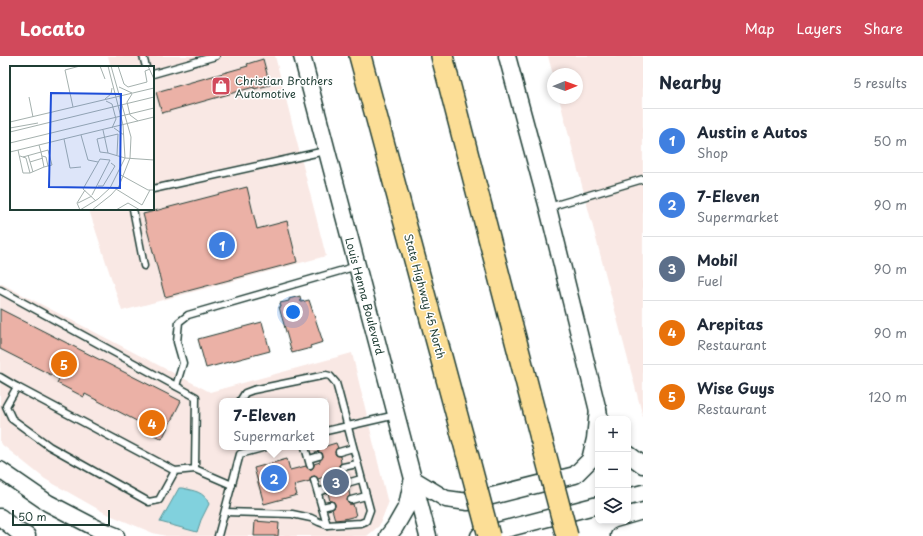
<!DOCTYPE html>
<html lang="en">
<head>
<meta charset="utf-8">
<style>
	body { margin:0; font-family:"Playpen Sans",sans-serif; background:#f6f6f7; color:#1f2937 }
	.controls { position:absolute; right:12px; bottom:12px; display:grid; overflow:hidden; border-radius:8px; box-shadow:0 2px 6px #0003 }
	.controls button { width:36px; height:36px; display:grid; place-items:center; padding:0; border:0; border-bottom:1px solid #e0e1e3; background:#fff; color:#1f2937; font:20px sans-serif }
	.compass { position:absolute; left:547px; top:12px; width:36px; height:36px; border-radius:50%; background:#fff; box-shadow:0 2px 6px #0003; rotate:89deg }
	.scale { position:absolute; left:12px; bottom:10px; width:98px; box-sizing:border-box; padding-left:4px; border:2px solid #1f3d34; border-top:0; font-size:11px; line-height:14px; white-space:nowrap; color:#1f3d34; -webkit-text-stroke:3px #fff; paint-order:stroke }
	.you { position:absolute; left:293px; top:256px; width:14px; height:14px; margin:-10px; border:3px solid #fff; border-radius:50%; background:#1a73e8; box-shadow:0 0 0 6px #1a73e833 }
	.badge { display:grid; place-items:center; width:26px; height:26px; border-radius:50%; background:#d1495b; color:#fff; font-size:13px; font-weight:700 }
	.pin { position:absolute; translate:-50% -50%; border:2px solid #fff; box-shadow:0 1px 4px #0006 }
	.popup { position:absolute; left:219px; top:342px; width:110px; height:52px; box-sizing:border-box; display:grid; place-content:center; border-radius:8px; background:#fff; filter:drop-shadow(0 1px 3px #0005); font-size:13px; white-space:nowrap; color:#747a83 }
	.popup b { font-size:15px; color:#1f2937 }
	.popup::after { content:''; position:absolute; left:50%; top:100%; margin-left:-8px; border:8px solid transparent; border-top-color:#fff }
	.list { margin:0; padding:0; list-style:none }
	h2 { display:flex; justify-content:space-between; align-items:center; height:52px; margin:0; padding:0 16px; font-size:17px }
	h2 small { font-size:13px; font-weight:400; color:#747a83 }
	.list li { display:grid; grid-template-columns:26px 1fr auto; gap:12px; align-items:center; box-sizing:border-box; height:64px; padding:0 16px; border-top:1px solid #e0e1e3 }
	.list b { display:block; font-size:15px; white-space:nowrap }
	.list p { margin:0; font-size:13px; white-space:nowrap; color:#747a83 }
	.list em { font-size:13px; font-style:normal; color:#747a83 }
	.icon { flex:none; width:22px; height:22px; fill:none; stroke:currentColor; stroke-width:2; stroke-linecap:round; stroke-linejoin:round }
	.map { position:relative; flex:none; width:643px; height:480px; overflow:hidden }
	header { display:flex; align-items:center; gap:24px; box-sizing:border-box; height:56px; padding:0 20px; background:#d1495b; color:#fff }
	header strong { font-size:19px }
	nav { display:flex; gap:22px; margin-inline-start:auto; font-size:14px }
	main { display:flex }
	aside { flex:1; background:#fff }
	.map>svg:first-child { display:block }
	.built { fill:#f9e8e4; fill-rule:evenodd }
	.water { fill:#81d1dd; stroke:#5a9699 }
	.building { fill:#ebb1a6; stroke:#1f3d34 }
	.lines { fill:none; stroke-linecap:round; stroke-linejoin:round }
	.lane-casing { stroke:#1f3d34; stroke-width:9 }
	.secondary-casing { stroke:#1f3d34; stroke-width:19 }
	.highway-casing { stroke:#1f3d34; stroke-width:24 }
	.lane { stroke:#fff; stroke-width:6 }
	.secondary { stroke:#fff; stroke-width:16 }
	.highway { stroke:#fcde96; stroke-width:21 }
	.highway-bridge-casing { stroke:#1f3d34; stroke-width:24; stroke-linecap:butt }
	.highway-bridge { stroke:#fcde96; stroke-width:21 }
	.labels { text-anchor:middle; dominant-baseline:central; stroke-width:3; stroke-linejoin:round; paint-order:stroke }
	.poi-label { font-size:11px; fill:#1f3d34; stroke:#fff; text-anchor:start }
	.street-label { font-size:11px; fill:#1f3d34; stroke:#fff }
	.inset-road { fill:none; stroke:#a5b1ae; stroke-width:1 }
	.view { fill:#1d4ed8; fill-opacity:0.15; stroke:#1d4ed8; stroke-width:2 }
	.inset-edge { fill:none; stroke:#1f3d34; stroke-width:2 }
</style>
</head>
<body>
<header>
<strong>Locato</strong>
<nav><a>Map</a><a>Layers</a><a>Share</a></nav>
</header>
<main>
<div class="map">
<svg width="643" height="480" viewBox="0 0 643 480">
	<rect width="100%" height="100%" fill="#fff"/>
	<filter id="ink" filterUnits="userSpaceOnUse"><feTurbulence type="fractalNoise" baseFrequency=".025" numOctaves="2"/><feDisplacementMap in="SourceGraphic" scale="8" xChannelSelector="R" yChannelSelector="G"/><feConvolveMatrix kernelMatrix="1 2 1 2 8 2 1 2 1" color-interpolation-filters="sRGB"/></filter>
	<g filter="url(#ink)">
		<g class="built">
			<polygon points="108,0 275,0 326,200 122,255 89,154 90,153 153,153 153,11 111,11"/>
			<polygon points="548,0 643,0 643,361 559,42 577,42 577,18 553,19"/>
			<path d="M0,227l210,109 142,-39 36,151 -9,22 -12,10h-201l-13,-3 -48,-20 -60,-34 -45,-36zM222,345h104v46h-104z"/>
		</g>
		<path class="water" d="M179,432h3c12,3 22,3 27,16l-8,16 -4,12 -37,-10z"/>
		<g class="building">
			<polygon points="263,3 270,29 254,33 254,31 162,57 156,36 248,10 247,8"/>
			<polygon points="247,131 257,173 287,165 297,206 165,241 143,158"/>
			<polygon points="300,240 301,246 309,244 323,286 310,290 311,292 292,297 279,251 281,251 280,247 289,245 289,243"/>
			<polygon points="0,253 181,345 162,383 148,376 150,372 85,338 84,341 57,327 59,323 0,293"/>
			<polygon points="262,266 270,295 206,312 198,283"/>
			<polygon points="336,387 338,392 336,393 335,397 336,399 340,400 341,407 339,409 339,412 341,415 344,415 346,423 344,424 343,428 344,430 348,431 350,440 348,441 347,446 349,448 353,448 356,460 344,463 335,464 332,453 335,451 335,448 333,445 330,445 328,437 331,434 331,431 326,429 324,421 318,423 315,420 311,421 310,425 294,429 297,439 264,448 254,412 287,403 290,414 306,410 309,413 312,413 314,410 314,408 320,406 320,404 323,401 322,397 318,396 317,392 326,391 326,390"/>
			<polygon points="255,465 279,467 278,480 254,480"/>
		</g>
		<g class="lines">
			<defs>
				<g id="lane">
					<polyline points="143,0 146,11"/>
					<polyline points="153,18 216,0"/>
					<polyline points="153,133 325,95"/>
					<polyline points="549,151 643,123"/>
					<polyline points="133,153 144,210"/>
					<polyline points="0,234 196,341 195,413 175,415 17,331 0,321"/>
					<polyline points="176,330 183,307 177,286 179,266 188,259 357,210"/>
					<polyline points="17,331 6,350 12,363 49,390 149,446 159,444 175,415"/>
					<polyline points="326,375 396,359"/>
					<polyline points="305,391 310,409"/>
					<polyline points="339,396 353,392"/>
					<polyline points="309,403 319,400"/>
					<polyline points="343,411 357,408"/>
					<polyline points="195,413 232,429"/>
					<polyline points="314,424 327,469"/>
					<polyline points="347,427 361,423"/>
					<polyline points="318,436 327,433"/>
					<polyline points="351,444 366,440"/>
					<polyline points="322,451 331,449"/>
					<polyline points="225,456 292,458 311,462 319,466 327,469 361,467 366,465 370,454 338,334 336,327 330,320 326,319 253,334 245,337 240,345"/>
					<polyline points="218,480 240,398 266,391"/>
				</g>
				<g id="secondary">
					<polyline points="302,0 428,480"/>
					<polyline points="507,0 548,152 600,363"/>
					<polyline points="628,398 643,409"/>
					<polyline points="0,414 48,447 96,472 116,480"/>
					<polyline points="413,423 446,443 468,446 575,419 590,404 595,383 598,353"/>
					<polyline points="628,441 643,437"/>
					<polyline points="0,461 17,475 27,480"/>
					<polyline points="388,480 395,471 407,450 412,426"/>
					<polyline points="479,480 598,449"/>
					<polyline points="619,480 643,473"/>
				</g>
				<g id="highway">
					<polyline points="360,0 467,397"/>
					<polyline points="442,0 541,382"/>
				</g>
			</defs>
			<use href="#lane" class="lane-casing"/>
			<use href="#secondary" class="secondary-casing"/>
			<use href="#highway" class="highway-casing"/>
			<use href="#lane" class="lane"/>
			<use href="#secondary" class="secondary"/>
			<use href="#highway" class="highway"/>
			<defs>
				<g id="highway-bridge">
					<polyline points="541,382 567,480"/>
					<polyline points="467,397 489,480"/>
				</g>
			</defs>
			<use href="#highway-bridge" class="highway-bridge-casing"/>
			<use href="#highway-bridge" class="highway-bridge"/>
		</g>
	</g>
	<defs>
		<symbol id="shop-square" viewBox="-11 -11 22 22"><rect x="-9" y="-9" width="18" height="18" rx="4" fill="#d1495b" stroke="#fff"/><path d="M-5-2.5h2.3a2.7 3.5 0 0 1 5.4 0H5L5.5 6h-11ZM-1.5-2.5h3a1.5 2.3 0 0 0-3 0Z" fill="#fff"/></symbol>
	</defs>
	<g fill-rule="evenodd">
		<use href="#shop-square" x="210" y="19" width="22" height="22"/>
	</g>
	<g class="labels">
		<g class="poi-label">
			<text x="235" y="24">Christian Brothers<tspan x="235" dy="13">Automotive</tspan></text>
		</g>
		<g class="street-label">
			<text transform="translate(365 240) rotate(75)">Louis Henna Boulevard</text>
			<text transform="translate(425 240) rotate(75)">State Highway 45 North</text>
		</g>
	</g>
	<g transform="translate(10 10)">
		<rect width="144" height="144" fill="#fff"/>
		<path class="inset-road" d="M90,0l5,13M108,0l6,18 4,3 19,-5 -2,-11 5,-2M138,0l6,13M109,21l13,6M122,28l-5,8 3,13 8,6M19,31l4,20M95,33l6,-5 1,-6M96,35l6,3 4,15 -4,9M63,41l-8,-37 15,-4M0,56l144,-34M0,62l28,-5M104,62l10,7M93,64l5,23 17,5 29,2M0,66l144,-35M71,69l7,25 10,2M54,73l6,29 11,-1M0,77l144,-35M8,84l5,23h7l-4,-15 -6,-2M0,86l144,-35M98,87l-8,-1 -3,-13 21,-5 -1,21M18,89l5,17M32,90l4,1 2,9M13,91l18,-5 3,15 8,-2 -4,-15 -7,2 -2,-7M20,96l13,-4M20,107l14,-6M109,108l29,16h6M88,120h5l12,-20 -4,-3M106,123l26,16 8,-15M82,129l18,-35 -10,-1 -17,30 13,12M68,137l14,-7M70,144l-3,-7 8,-13M70,144l18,-11 12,-11 15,-30 -2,-33 -15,-59M82,144l19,-15 8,-9 11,-28 1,-21 -20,-71M106,144l12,-7 12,7"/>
		<path class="view" d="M41,27l70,1 -1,94 -71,-1z"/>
		<rect width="144" height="144" class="inset-edge"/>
	</g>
</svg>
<div class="controls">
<button>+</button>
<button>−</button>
<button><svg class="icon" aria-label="layers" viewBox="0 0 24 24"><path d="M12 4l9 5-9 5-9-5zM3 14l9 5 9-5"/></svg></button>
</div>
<svg class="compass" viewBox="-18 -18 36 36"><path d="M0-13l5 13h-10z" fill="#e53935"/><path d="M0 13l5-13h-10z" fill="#747a83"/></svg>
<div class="scale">50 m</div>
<div class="you"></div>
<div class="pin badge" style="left:222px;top:189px;background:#3f7fe0">1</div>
<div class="pin badge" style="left:274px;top:422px;background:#3f7fe0">2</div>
<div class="popup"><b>7-Eleven</b>Supermarket</div>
<div class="pin badge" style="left:336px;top:426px;background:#5c6f8a">3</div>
<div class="pin badge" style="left:152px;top:367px;background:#e8710a">4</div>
<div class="pin badge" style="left:64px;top:308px;background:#e8710a">5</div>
</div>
<aside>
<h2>Nearby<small>5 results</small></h2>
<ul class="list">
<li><span class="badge" style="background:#3f7fe0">1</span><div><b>Austin e Autos</b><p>Shop</p></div><em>50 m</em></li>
<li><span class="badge" style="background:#3f7fe0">2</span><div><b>7-Eleven</b><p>Supermarket</p></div><em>90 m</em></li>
<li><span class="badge" style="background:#5c6f8a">3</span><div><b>Mobil</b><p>Fuel</p></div><em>90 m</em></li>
<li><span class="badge" style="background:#e8710a">4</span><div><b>Arepitas</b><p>Restaurant</p></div><em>90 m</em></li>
<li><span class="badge" style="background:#e8710a">5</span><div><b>Wise Guys</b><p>Restaurant</p></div><em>120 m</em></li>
</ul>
</aside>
</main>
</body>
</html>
